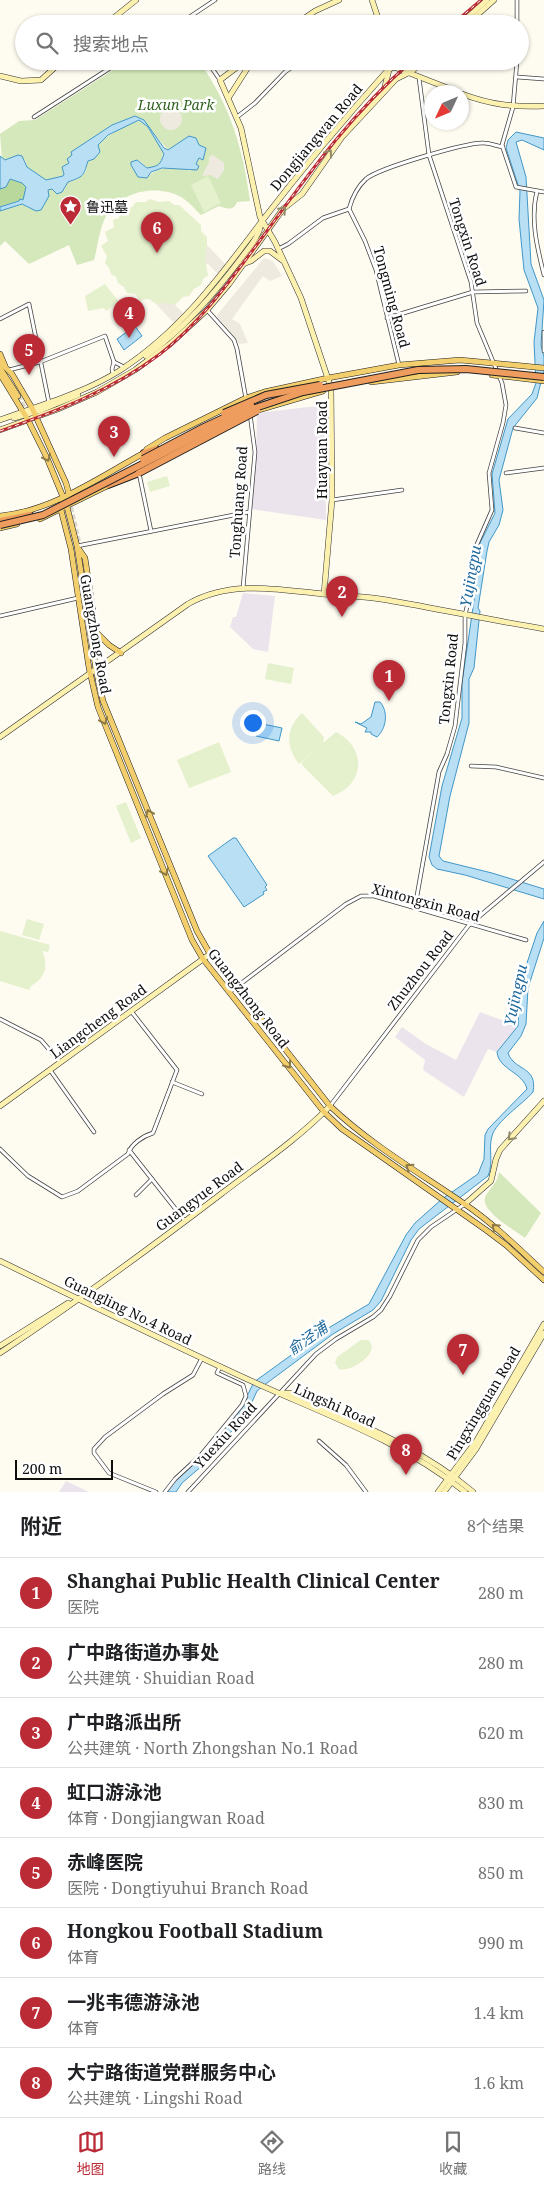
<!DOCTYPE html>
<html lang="zh">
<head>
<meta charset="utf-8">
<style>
	body { margin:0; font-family:"Noto Serif","Noto Sans SC",serif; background:#f2f2f2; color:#202124 }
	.compass { position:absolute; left:424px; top:85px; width:45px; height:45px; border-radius:50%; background:#fff; box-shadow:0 1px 4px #0004; rotate:226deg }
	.scale { position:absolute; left:15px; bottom:12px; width:98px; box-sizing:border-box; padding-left:5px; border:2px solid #0f0f0f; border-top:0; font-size:14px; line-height:18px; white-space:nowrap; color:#0f0f0f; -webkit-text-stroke:4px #fff; paint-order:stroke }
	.you { position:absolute; left:252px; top:722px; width:18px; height:18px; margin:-12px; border:4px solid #fff; border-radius:50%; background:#1a73e8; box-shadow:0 0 0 8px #1a73e833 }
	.badge { display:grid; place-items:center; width:32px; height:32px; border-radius:50%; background:#ba2b36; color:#fff; font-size:16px; font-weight:700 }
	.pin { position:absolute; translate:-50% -41px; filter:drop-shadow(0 1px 2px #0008) }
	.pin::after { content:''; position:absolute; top:26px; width:18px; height:15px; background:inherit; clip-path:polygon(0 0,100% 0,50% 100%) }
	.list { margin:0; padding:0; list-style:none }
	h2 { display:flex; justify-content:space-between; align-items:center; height:65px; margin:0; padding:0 20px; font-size:21px }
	h2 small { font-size:16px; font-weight:400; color:#757577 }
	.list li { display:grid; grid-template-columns:32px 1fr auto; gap:15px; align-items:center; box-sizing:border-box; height:70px; padding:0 20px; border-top:1px solid #e0e0e0 }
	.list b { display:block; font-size:19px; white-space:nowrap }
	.list p { margin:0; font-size:16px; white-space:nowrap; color:#757577 }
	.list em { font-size:16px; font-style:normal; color:#757577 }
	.icon { flex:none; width:28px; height:28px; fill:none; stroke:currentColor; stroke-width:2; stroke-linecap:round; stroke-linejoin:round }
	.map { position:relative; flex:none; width:544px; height:1492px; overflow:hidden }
	.search { position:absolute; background:#fff; box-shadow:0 1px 4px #0004; left:15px; right:15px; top:15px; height:55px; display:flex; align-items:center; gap:12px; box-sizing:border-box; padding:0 18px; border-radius:28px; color:#757577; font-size:19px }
	.sheet { height:625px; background:#fff }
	nav { display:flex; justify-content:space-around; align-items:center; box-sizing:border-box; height:70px; border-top:1px solid #e0e0e0; background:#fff; font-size:14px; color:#757577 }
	nav a { display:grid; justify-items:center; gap:2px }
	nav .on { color:#ba2b36 }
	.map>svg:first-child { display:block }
	.industrial { fill:#ece4ed }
	.green { fill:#d4e8bb }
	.forest { fill:#b9d89b }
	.pitch { fill:#e5f0cd }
	.plaza { fill:#efeae0 }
	.water { fill:#b8dff4; stroke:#4197c8 }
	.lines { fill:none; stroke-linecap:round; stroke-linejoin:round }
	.primary-tunnel { stroke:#dad8cf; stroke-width:5; stroke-dasharray:5 2.5; stroke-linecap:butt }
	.street-casing { stroke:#424242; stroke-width:4.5 }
	.secondary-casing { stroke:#313131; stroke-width:6 }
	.primary-casing { stroke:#202020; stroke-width:6 }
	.highway-casing { stroke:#202020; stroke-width:8 }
	.street { stroke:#fff; stroke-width:3 }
	.secondary { stroke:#fcf1af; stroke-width:5 }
	.primary { stroke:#f3ce6c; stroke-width:5 }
	.highway { stroke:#ef9c5f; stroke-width:6 }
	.rail-casing { stroke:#ba2b36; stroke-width:3 }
	.rail { stroke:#fff; stroke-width:1; stroke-dasharray:4; stroke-linecap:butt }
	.highway-bridge-casing { stroke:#202020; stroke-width:8; stroke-linecap:butt }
	.highway-bridge { stroke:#ef9c5f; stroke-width:6 }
	.oneway { stroke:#918b67 }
	.oneway2 { stroke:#8c7842 }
	.labels { text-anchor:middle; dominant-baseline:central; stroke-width:5; stroke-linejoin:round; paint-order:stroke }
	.park-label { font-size:14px; font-style:italic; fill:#316521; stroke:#fff }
	.street-label { font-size:14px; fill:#0f0f0f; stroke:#fff }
	.poi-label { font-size:14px; fill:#0f0f0f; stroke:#fff; text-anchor:start }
	.water-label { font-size:15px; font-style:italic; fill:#1c689d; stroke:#fff }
</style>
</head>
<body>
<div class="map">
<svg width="544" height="1492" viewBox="0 0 544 1492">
	<rect width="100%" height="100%" fill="#fefbf1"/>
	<g class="industrial">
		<polygon points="325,405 326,520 251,509 256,461 257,413"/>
		<polygon points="243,593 275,596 268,652 253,649 230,627 233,617 236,617"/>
		<polygon points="480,1012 518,1026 497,1052 488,1049 464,1097 423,1070 425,1060 395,1037 402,1027 426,1044 456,1060"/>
		<polygon points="66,1481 89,1492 59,1492"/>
	</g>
	<g class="green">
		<path d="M127,61h51l5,8 18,-5c30,44 42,85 49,137l-13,1c-3,9 -10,7 -18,4l-18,9c-6,-6 -13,-14 -20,-18 -24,-13 -61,-6 -75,19 -7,14 -8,29 -12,44l-17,5 -8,-20 -40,19 -24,-23 -5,5v-35l22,-7 7,4 19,-18 4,-1 12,1 4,-8 9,-3 8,-6 3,-12 12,-9 -2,-7c7,-9 32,-23 43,-25 10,9 14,21 22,31 0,14 -4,15 -15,17l-10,-8 -7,5 7,12 9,1c9,-12 30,-12 43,-7l9,-13 4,2 2,-12 -6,-3 -7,-9 -24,14 -29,-33 -21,5 -47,30 1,3 -9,21 -17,4 -19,-13 -2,-7 -5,-5 -11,5 -7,-1 -2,-25 19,-13 16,-1z"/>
		<path d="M499,1172l42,41 -16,25c-10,-8 -48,-28 -39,-43 5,-8 12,-13 13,-23z"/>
	</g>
	<polygon class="forest" points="10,179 22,183 26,187 24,199 0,207 0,189 6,187"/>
	<g class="pitch">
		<polygon points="208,176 221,203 204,212 191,185"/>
		<polygon points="150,199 159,202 169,201 174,205 179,205 201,225 201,231 207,237 207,249 211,259 206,265 208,275 203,279 201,285 194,289 189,296 183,297 175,305 156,304 149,299 140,300 135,294 127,293 124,287 118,283 116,277 111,274 109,268 105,263 107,256 101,246 108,241 105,232 114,227 113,220 119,218 122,209 132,207 136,202 146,202"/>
		<polygon points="105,284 119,302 106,311 104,308 88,311 85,296"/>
		<polygon points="167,476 170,486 150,492 147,482"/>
		<polygon points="268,663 294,668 291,684 265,679"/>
		<path d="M302,713l22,24 -1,6 13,-11c31,16 29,52 -3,64l-31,-31v-3l16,-14 -19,16c-14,-18 -13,-36 3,-51z"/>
		<polygon points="219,742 231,772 189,788 177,760"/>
		<polygon points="126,802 141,838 131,843 116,806"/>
		<polygon points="27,919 44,924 39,940 22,935"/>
		<path d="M0,931l50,14 -2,7 -6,-1c5,10 5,22 -4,30 -4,4 -7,3 -9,9l-29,-9z"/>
		<path d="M361,1340h7c15,12 -18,33 -29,29l-4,-6 2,-6z"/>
	</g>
	<g class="plaza">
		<circle cx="171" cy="119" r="11"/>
		<polygon points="213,155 224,163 224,170 218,179 210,175 202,176 209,162 209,157"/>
		<polygon points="207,245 227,266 220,276 205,261"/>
		<polygon points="264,258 273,261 282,276 270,281 263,276 232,319 240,324 248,343 239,344 218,318 217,315"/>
		<polygon points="166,303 175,305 186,316 176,325 156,304"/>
	</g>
	<g class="water">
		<path d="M135,116l9,4 20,28 4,2 21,-14 7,2 3,7 7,3 -3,12 -4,-2 -3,6 3,2 -2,4 -35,-2 -11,4 -4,6 -9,-1 -7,-12v-3l6,-2 10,8c12,-2 13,-3 17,-14l-16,-27 -9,-7 -31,15 -10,10 2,7 -6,7 -6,2c-5,16 -4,15 -20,21l-6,10 -5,2 -5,-5 -4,1 1,6 -8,14 -5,1 -14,-7 -22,7v-4l19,-6 1,-2 3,1 3,-13 -4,-4 -12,-4 -4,8 -6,2v-33l5,4 13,-5 4,1 5,11 19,13 17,-4 1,-2 -2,-7 7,-4 -2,-4 5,-4 -1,-3 41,-27z"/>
		<polygon points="516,132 544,138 544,150 522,140 516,142 526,177 531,264 544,300 541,345 544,357 544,370 537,398 513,428 499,480 503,510 499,525 489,542 487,551 478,608 480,611 474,668 469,679 469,723 450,796 439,856 443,861 492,873 544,889 544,899 465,875 437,869 432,865 429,857 442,786 462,718 462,683 477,580 478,552 480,543 495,513 492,474 508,419 532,394 536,383 534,342 538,308 524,270 519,219 520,191 506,148 508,140"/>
		<polygon points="135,326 142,336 124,350 117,339"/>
		<path d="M375,702h5c9,10 6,27 -3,35l-6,-3v-2h-6l2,-4 -12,-6 6,2 10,-7z"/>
		<polygon points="258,723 282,728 279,741 256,736"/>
		<polygon points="233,838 236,838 267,885 265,887 267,890 263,892 264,894 244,907 208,856"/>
		<path d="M544,921v17l-16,50 -2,36 -5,12 -13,17c6,18 30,13 25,39 -10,12 -37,29 -41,44 -4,13 2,26 -4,40l-69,53 -8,11 -30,61 -8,9 -40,24 -70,52 -6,5 -10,22 -44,52 -21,18 -6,9h-9l4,-8 68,-72 15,-30 76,-55 39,-23 37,-69 9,-12 27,-24 36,-25 6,-15 1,-24 3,-6 39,-40c-4,-17 -28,-19 -30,-37l21,-26 3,-45 16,-48z"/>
	</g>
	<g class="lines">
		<g class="primary-tunnel">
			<polyline points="18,396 27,413"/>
			<polyline points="69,500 80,548"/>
			<polyline points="82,561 88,598"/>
		</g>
		<defs>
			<g id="street">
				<polyline points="517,0 517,24"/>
				<polyline points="179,24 215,0"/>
				<polyline points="207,61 220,80"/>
				<polyline points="517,61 513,107 502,145 516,187 544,192"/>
				<polyline points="517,77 544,79"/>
				<polyline points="34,117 121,61"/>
				<polyline points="237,117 255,103 285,72 301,61"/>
				<path d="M537,191c-7,28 0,56 7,84"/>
				<path d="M349,209c3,-11 8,-22 17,-30 13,-11 101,-37 118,-36 6,0 12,3 19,4"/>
				<polyline points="349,209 365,241 376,270 399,365"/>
				<polyline points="278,249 288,244 323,218 349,209"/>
				<polyline points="207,310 234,340 237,349 246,399"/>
				<polyline points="387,318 473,292 526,291"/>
				<polyline points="0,319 29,304 49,403"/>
				<polyline points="544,332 544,351"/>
				<polyline points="114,362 124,367"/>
				<polyline points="9,370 40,362 105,336 114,362"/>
				<polyline points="113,374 112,369 114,362"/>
				<polyline points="515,428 544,433"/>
				<polyline points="139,473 151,531"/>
				<polyline points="506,473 544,468"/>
				<polyline points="332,500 402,490"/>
				<polyline points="77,546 249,512"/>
				<polyline points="243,588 255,452 250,414"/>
				<polyline points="0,616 78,598"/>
				<polyline points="471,766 496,767 544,778"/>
				<polyline points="415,907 439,772 447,754 455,726 465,643 465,615 472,586 474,551 492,510 489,473 503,423 506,405 502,383 477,323 471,282 429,155 419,78"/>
				<polyline points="231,991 346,904 361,896 374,896 526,940"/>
				<polyline points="0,1019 41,1040 60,1062"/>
				<polyline points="50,1070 94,1132"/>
				<polyline points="172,1082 202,1094"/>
				<polyline points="330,1106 469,925 544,862"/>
				<path d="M0,1149l28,27 34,21 16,-6 50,-37c3,-10 15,-18 25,-21l24,-63 -46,-59"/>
				<polyline points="129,1150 185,1221"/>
				<polyline points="136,1195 152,1179"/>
				<polyline points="319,1441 346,1465 366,1492"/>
				<polyline points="156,1492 109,1473 94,1453 94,1449 105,1437 163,1394 193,1375 202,1358"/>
				<polyline points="165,1492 175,1479 201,1455 242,1405 246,1396 243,1385 217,1373 220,1367"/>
				<polyline points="188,1492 316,1354 336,1339 373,1317 381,1310 390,1296 418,1240 431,1227 465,1204"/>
			</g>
			<g id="secondary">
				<polyline points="372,0 380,24"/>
				<polyline points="106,24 136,0"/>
				<polyline points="296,24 315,11 339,0"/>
				<polyline points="460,24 487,0"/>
				<polyline points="467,24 494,0"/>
				<polyline points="245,61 220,80 241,128 260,217 275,242 301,298 331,388 332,500 324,594"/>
				<polyline points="392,61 394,67 458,92"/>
				<polyline points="397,67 409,67 417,61"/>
				<polyline points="0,76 21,81 41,80 62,61"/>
				<polyline points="384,90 389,70"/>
				<path d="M462,94c30,11 50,13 82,12"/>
				<polyline points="229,97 252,61"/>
				<polyline points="243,264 251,261 264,251 270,251 282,260"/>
				<path d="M146,356c38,-27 68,-62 96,-99 7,-10 17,-20 19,-33"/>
				<polyline points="14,418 41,410 78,395"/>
				<path d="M0,420c40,-15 82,-26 119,-49 61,-39 100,-93 143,-150 40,-52 82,-102 126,-151l6,-3"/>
				<polyline points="0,430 58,409 97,392 135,370 170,344 207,310 229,284 283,209 302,194 342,137 396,79 412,71 424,61"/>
				<path d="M0,737l188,-133c42,-24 89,-15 134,-10 22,2 43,2 65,6 52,9 104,20 157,29"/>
				<polyline points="0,1106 210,954"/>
				<polyline points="465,1204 491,1181 496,1159 500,1150 544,1101"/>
				<path d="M0,1261c82,40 164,80 247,118 74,34 154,61 218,113"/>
				<polyline points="0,1346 68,1303"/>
				<path d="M0,1353c75,-50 149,-104 221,-159 37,-28 77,-55 109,-88"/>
				<path d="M282,1393h8c64,29 129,53 183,99"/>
				<polyline points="438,1492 477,1440 544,1324"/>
				<polyline points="444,1492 476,1449 544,1333"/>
			</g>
			<g id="primary">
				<polyline points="0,354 5,366"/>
				<path d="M0,362l12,12 20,34 34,75 3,11 -2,13 10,39 19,124 7,31 94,230 13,23 120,152c41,39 90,67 136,99 28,19 53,44 78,67"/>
				<polyline points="0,368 18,396"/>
				<polyline points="0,374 28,420 47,458 63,497 61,510 71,549 89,668 98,707 192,940 203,959 324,1112 342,1129 486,1230 506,1245 544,1280"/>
				<polyline points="492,375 544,381"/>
				<polyline points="371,382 457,372"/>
				<polyline points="255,411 323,391"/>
				<path d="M0,516c52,-5 98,-38 144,-63l3,-4 18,-11 81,-40 18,-6 64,-14 71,-13 61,-5 84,8"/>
				<polyline points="40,519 107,486"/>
				<polyline points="0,528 17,524"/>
				<polyline points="78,548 85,558 96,632 109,645 121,653"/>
			</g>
			<g id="highway">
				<polyline points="144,453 156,449"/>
				<polyline points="108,485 139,473"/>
				<polyline points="0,521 30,515"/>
			</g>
		</defs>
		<use href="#street" class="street-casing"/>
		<use href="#secondary" class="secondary-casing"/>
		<use href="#primary" class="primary-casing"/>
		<use href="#highway" class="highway-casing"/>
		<use href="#street" class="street"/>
		<use href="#secondary" class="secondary"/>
		<use href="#primary" class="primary"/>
		<use href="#highway" class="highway"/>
		<defs>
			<g id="rail">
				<polyline points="453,24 481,0"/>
				<path d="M0,431c57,-20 111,-40 160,-77 44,-34 74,-79 107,-123 45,-62 86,-119 145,-170"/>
			</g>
		</defs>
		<use href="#rail" class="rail-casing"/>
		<use href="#rail" class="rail"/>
		<defs>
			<g id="highway-bridge">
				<polyline points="224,413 266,395 320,385"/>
				<polyline points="143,459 204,427 251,405"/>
				<polyline points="139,473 257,411"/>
				<polyline points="0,525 43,515 246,411 303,392 418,370 466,369 544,377"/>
			</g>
		</defs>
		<use href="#highway-bridge" class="highway-bridge-casing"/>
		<use href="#highway-bridge" class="highway-bridge"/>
	</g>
	<defs><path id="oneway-chevron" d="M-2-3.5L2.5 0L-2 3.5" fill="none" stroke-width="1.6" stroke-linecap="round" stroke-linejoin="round" transform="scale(1.25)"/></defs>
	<g class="oneway">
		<use href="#oneway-chevron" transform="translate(329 153) rotate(-53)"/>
		<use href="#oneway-chevron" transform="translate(283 210) rotate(-47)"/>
		<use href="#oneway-chevron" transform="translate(511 1137) rotate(134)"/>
	</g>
	<g class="oneway2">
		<use href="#oneway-chevron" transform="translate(47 458) rotate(65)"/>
		<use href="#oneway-chevron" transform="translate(104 721) rotate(68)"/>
		<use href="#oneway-chevron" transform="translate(149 813) rotate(-112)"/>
		<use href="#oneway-chevron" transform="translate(165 872) rotate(67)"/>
		<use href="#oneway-chevron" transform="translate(288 1065) rotate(54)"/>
		<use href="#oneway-chevron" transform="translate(409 1167) rotate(-146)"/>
		<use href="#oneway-chevron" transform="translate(495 1227) rotate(-138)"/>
	</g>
	<defs>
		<symbol id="sight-pin" viewBox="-11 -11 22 30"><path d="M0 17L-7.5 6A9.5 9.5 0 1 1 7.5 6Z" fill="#ba2b36" stroke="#fff"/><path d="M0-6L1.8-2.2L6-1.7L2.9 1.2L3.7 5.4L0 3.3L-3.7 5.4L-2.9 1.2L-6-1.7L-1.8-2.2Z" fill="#fff"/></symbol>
	</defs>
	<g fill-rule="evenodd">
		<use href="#sight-pin" x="58" y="194" width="25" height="34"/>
	</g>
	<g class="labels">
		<g class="park-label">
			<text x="176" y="104">Luxun Park</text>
		</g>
		<g class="street-label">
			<text transform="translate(316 137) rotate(-50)">Dongjiangwan Road</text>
			<text transform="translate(468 242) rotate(72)">Tongxin Road</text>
			<text transform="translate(392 297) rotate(75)">Tongming Road</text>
			<text transform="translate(321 450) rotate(-90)">Huayuan Road</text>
			<text transform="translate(238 502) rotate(-86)">Tonghuang Road</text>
			<text transform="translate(96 634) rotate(80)">Guangzhong Road</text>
			<text transform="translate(448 679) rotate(-84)">Tongxin Road</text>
			<text transform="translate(426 902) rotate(15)">Xintongxin Road</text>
			<text transform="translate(420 970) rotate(-52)">Zhuzhou Road</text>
			<text transform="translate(249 998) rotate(52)">Guangzhong Road</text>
			<text transform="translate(98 1021) rotate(-36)">Liangcheng Road</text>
			<text transform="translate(199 1196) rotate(-37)">Guangyue Road</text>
			<text transform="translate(128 1310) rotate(26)">Guangling No.4 Road</text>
			<text transform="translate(483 1403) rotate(-59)">Pingxingguan Road</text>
			<text transform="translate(335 1405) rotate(24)">Lingshi Road</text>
			<text transform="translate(225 1435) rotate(-47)">Yuexiu Road</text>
		</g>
		<g class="poi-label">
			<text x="86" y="206">鲁迅墓</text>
		</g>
		<g class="water-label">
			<text transform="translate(470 576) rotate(-80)">Yujingpu</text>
			<text transform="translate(515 995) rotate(-78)">Yujingpu</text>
			<text transform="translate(307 1338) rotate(-35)">俞泾浦</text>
		</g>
	</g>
</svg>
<svg class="compass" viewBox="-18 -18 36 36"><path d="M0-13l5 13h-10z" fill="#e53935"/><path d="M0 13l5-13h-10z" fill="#757577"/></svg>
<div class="scale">200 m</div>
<div class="you"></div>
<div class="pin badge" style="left:389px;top:701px">1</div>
<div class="pin badge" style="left:342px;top:617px">2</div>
<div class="pin badge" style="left:114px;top:457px">3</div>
<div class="pin badge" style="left:129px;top:338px">4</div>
<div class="pin badge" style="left:29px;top:375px">5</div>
<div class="pin badge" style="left:157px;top:253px">6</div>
<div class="pin badge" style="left:463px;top:1375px">7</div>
<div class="pin badge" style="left:406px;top:1475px">8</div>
<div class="search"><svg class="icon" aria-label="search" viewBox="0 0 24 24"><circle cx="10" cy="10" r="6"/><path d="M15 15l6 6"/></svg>搜索地点</div>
</div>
<section class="sheet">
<h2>附近<small>8个结果</small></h2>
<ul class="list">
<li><span class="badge">1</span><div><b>Shanghai Public Health Clinical Center</b><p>医院</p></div><em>280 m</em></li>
<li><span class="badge">2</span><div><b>广中路街道办事处</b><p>公共建筑 · Shuidian Road</p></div><em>280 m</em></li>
<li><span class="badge">3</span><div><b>广中路派出所</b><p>公共建筑 · North Zhongshan No.1 Road</p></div><em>620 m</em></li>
<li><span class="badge">4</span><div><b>虹口游泳池</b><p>体育 · Dongjiangwan Road</p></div><em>830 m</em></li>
<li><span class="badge">5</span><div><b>赤峰医院</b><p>医院 · Dongtiyuhui Branch Road</p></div><em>850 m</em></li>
<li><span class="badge">6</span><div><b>Hongkou Football Stadium</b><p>体育</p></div><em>990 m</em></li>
<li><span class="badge">7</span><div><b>一兆韦德游泳池</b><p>体育</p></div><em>1.4 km</em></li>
<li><span class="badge">8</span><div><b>大宁路街道党群服务中心</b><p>公共建筑 · Lingshi Road</p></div><em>1.6 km</em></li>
</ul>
</section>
<nav>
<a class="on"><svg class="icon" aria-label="map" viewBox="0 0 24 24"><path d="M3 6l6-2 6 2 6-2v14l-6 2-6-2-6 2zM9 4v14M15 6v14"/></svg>地图</a>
<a><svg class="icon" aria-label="directions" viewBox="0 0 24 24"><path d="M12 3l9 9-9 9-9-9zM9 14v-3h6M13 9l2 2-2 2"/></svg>路线</a>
<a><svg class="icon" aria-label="saved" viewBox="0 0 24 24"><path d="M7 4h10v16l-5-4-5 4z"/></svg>收藏</a>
</nav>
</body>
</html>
